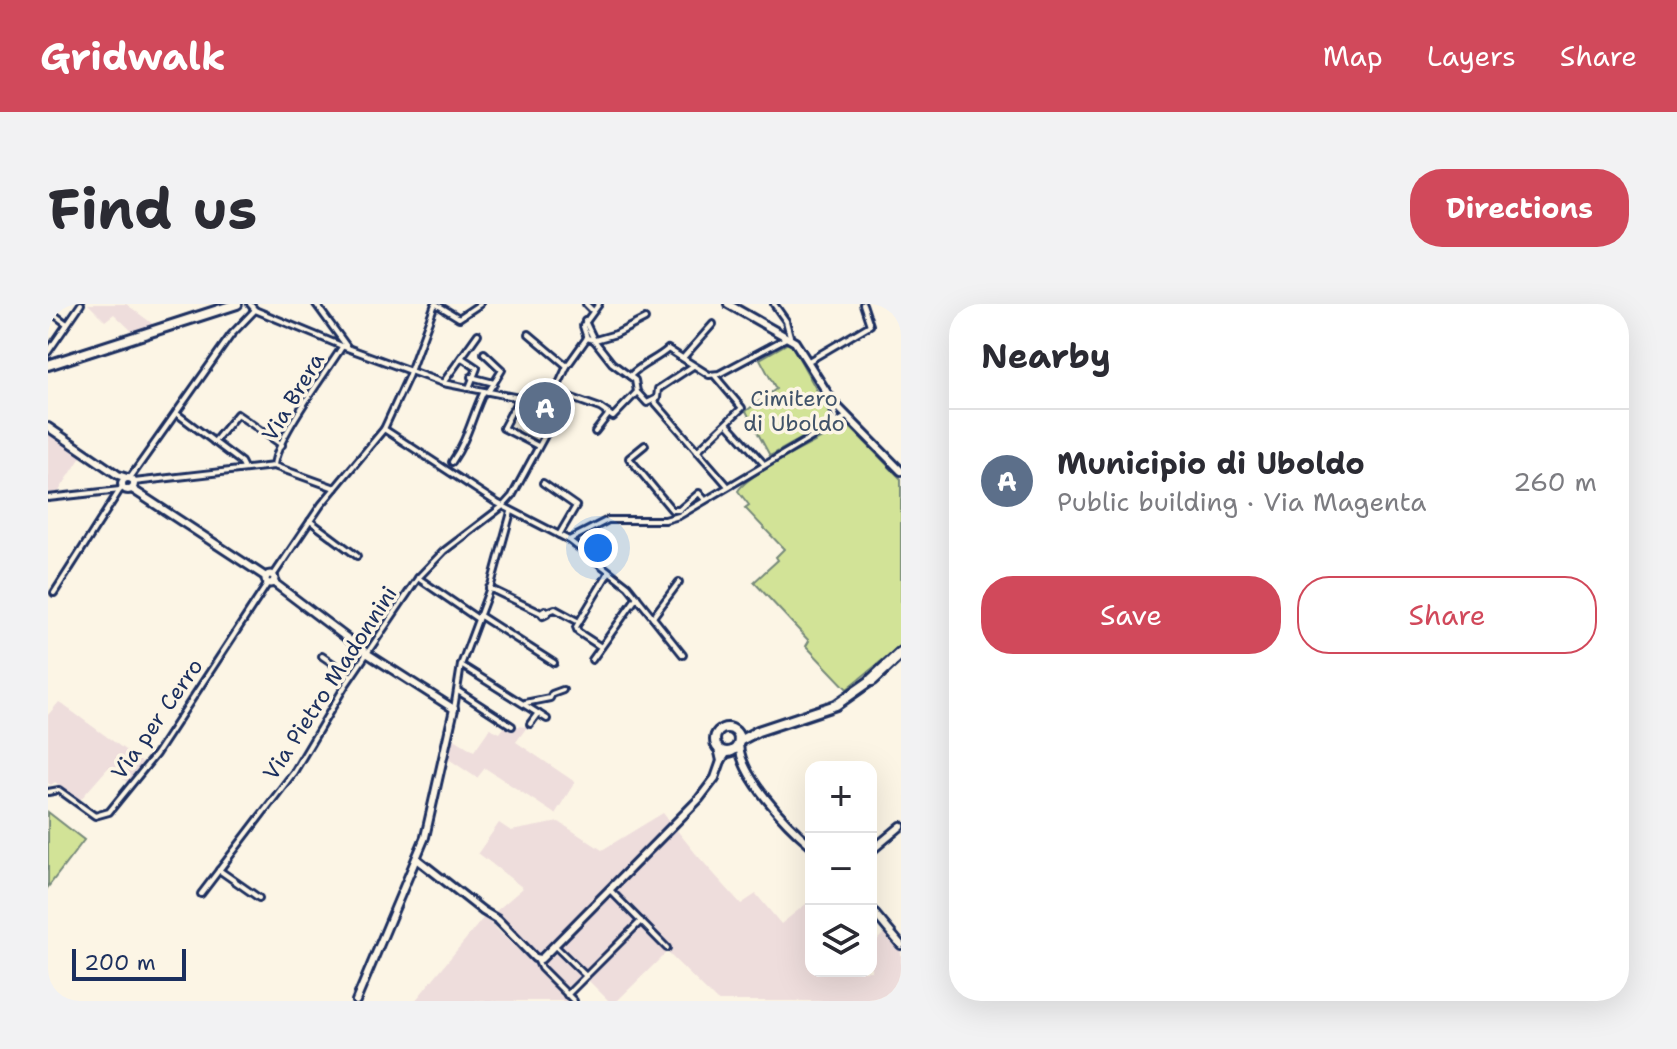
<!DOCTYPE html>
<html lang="en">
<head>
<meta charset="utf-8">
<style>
	body { margin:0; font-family:"Shantell Sans",sans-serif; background:#f2f2f3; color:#2b2b33 }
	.controls { position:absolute; right:24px; bottom:24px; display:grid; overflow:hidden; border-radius:16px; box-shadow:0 8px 32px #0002 }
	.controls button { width:72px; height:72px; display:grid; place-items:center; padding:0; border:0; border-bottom:2px solid #e1e1e2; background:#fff; color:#2b2b33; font:40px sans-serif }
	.scale { position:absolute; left:24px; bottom:20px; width:114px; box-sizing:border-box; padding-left:8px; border:4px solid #1b2f5e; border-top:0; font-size:22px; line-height:28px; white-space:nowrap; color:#1b2f5e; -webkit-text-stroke:6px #fcf5e5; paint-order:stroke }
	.you { position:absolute; left:550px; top:244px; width:28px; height:28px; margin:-20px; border:6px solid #fff; border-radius:50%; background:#1a73e8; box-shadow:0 0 0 12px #1a73e833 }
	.badge { display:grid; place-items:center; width:52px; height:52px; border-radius:50%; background:#d1495b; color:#fff; font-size:26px; font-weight:700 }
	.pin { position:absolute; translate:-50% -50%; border:4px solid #fff; box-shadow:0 2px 8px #0006 }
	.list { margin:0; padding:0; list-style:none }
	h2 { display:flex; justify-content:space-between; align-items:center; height:104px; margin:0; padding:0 32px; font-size:34px }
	h2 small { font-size:26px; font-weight:400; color:#7c7c81 }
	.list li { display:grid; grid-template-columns:52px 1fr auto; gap:24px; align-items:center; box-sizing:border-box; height:144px; padding:0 32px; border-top:2px solid #e1e1e2 }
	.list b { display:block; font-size:30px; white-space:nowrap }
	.list p { margin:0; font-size:26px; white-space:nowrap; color:#7c7c81 }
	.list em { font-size:26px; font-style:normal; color:#7c7c81 }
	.actions { display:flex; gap:16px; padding:24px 32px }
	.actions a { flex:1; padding:18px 0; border:2px solid #d1495b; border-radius:32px; text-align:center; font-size:28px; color:#d1495b }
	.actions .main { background:#d1495b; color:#fff }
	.icon { flex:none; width:44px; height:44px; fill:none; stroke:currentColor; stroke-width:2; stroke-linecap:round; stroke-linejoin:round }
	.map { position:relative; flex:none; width:853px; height:697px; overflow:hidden; border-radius:32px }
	header { display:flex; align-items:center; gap:48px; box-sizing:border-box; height:112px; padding:0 40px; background:#d1495b; color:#fff }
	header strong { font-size:38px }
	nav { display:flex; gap:44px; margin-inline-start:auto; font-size:28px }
	.intro { display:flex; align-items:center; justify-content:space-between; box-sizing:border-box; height:192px; padding:0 48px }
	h1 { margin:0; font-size:56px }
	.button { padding:20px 36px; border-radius:32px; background:#d1495b; color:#fff; font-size:28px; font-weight:700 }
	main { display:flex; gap:48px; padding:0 48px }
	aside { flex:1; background:#fff; border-radius:32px; box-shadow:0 8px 32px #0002 }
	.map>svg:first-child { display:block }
	.built { fill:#eedddc }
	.green { fill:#d2e397; stroke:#76897a; stroke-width:2 }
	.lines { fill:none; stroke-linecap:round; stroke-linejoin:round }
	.street-casing { stroke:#1b2f5e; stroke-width:10 }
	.secondary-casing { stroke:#1b2f5e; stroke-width:12 }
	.primary-casing { stroke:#1b2f5e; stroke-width:14 }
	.highway-casing { stroke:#1b2f5e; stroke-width:16 }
	.street { stroke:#fcf5e5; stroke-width:4 }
	.secondary { stroke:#fcf5e5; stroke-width:6 }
	.primary { stroke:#fcf5e5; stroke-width:8 }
	.highway { stroke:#fcf5e5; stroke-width:10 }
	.labels { text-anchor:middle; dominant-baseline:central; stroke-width:7; stroke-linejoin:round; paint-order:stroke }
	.street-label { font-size:22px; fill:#1b2f5e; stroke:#fcf5e5 }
	.park-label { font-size:22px; fill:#405369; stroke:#fcf5e5 }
</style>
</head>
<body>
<header>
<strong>Gridwalk</strong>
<nav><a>Map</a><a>Layers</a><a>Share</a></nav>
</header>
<div class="intro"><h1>Find us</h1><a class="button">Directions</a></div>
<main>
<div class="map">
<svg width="853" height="697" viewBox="0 0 853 697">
	<rect width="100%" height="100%" fill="#fcf5e5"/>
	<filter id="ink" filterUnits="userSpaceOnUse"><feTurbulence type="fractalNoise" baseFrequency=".0125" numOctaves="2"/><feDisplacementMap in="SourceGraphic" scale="16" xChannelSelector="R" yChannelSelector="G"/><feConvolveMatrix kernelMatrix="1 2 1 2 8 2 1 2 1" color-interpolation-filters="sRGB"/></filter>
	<g filter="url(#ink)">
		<g class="built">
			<polygon points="40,0 78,0 109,23 87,30 66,10 57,17"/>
			<polygon points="0,126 35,150 9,190 0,191"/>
			<polygon points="11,398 95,459 79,478 60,464 31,497 7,478 3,481 0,479 0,411"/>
			<polygon points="458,421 479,423 468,438 527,478 507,510 437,464 429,474 399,454 403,433 426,447 442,424 452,429"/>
			<polygon points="615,509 648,550 693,600 708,590 733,620 763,596 763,667 823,667 823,642 837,628 853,643 853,697 669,697 619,648 569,697 561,697 541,677 525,692 447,608 475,584 430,549 451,519 463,527 511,518 554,546"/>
			<polygon points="436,613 524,697 527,695 529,697 367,697"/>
		</g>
		<g class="green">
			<polygon points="742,38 783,112 780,114 782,119 722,152 698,107 728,85 712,55"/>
			<path d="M796,123h6l51,52v166l-54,44 -41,-43 3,-5 -55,-59 24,-22 -2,-3 8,-8 -39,-41 4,-3 -11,-14c9,-17 85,-53 106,-64z"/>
			<polygon points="0,508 36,536 0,583"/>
		</g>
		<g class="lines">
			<defs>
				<g id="street">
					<polyline points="202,0 207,6 294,42 395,79 482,96 504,88"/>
					<polyline points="268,0 300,44"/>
					<polyline points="388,0 411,14 432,0"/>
					<polyline points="538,0 544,6"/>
					<polyline points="0,6 19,20"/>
					<polyline points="481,30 519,62"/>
					<polyline points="546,36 539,34 535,22 551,0"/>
					<polyline points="547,36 568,30 597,15"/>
					<polyline points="0,48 33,0"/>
					<polyline points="436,49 454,66 446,79"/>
					<polyline points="414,54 429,64 421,84"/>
					<polyline points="635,54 665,20"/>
					<polyline points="759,58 822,21 815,0"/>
					<path d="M582,72c11,-12 26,-16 38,-27l41,26 10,-1 71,-38 -4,-15 -12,-17"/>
					<polyline points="423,73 446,79 440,88"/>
					<polyline points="395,79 430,30"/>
					<polygon points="505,84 510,85 510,90 505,89"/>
					<polyline points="509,84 519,62 539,34"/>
					<polyline points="510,89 552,104 565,113 589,88 587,76 564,59 546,36 537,17"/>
					<polyline points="590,89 599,99 609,94 610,85 645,62"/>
					<polyline points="471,94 455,124 490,142"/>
					<polyline points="487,96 489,100 484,110 502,122"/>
					<polyline points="606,97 679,181"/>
					<polyline points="782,98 788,113 786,119"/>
					<polyline points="128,109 193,158 196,164"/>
					<polyline points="680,120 716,160"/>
					<polyline points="336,125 449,199 521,236 580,282 635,351"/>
					<polyline points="547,128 561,110"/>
					<polyline points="166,138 189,110 234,141"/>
					<polyline points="597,141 581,154 624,206 631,206 651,189 657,196"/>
					<polyline points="649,147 694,104 667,72"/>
					<path d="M404,158c16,-23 20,-46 32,-71"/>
					<path d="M226,162c2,-28 52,-93 68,-119"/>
					<polyline points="82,174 183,31 207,6"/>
					<polyline points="86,178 226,162 287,184"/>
					<polyline points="495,179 528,202 511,231"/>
					<polyline points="0,194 72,186"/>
					<polyline points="262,217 309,252"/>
					<polyline points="521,236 560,216 617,216 631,212 798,113"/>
					<polyline points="225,272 273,201 336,125 360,73 387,0"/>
					<polyline points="370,274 430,315"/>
					<polyline points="441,284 493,309"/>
					<polyline points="6,289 75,181"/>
					<polygon points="497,306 499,310 495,312 493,309"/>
					<polyline points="499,308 507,305 531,318"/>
					<polyline points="431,311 506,359"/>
					<polyline points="605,313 631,278"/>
					<polyline points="553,343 530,328 528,323 561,268"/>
					<polyline points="274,352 303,372"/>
					<polyline points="544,356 589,293"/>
					<polyline points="413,361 499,415"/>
					<polyline points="410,387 464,422"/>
					<polyline points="477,399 502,394 504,390 515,386"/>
					<polyline points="406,405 413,361 443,281 463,208"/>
					<polyline points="482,420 490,409"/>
					<polyline points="0,488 11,486 47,512 61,508 108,450 220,279"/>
					<polyline points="171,566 211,594"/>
					<polyline points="562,586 619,644"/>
					<polyline points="153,590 246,468 297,382 370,274 396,247 455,202 464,192 502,122 509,101 509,90"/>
					<polyline points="507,642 538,672 593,617"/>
					<polyline points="489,655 493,664 526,697"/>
					<polyline points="519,691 538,672"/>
				</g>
				<g id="secondary">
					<polyline points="680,0 747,38 785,98 853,167"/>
					<polyline points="0,123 70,171 79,174"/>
					<circle cx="80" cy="180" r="6"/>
					<polyline points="84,185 218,273"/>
					<circle cx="222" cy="275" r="4.5"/>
					<polyline points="225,278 320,350 406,405"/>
					<path d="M691,440c1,32 48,81 72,101"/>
					<polyline points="670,444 673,457 679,448"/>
					<polyline points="823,547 853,522"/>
					<polyline points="369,555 435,607 450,616 487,654 493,655 651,495 667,474 673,457"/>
					<polyline points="823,605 853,641"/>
					<polyline points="308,697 377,533 406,405"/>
				</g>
				<g id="primary">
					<polyline points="0,61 189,0"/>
					<circle cx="679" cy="436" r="12"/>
					<polyline points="691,437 710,427 788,401 828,373"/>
				</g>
				<polyline id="highway" points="824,376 853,349"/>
			</defs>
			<use href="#street" class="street-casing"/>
			<use href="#secondary" class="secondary-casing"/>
			<use href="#primary" class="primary-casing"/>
			<use href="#highway" class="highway-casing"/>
			<use href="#street" class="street"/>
			<use href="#secondary" class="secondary"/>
			<use href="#primary" class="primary"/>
			<use href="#highway" class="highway"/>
		</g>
	</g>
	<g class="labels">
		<g class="street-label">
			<text transform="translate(245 93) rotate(-59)">Via Brera</text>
			<text transform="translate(282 379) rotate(-57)">Via Pietro Madonnini</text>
			<text transform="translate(109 415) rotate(-55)">Via per Cerro</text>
		</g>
		<g class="park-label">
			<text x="746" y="94">Cimitero<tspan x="746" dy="25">di Uboldo</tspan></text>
		</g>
	</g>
</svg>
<div class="controls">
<button>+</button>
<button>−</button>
<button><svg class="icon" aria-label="layers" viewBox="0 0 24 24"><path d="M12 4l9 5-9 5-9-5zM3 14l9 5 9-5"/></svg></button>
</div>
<div class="scale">200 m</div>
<div class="you"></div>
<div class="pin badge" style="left:497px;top:104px;background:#5c6f8a">A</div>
</div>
<aside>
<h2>Nearby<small></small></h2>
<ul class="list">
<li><span class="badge" style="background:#5c6f8a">A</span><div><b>Municipio di Uboldo</b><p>Public building · Via Magenta</p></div><em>260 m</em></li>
</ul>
<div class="actions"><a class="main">Save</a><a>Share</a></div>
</aside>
</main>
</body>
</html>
